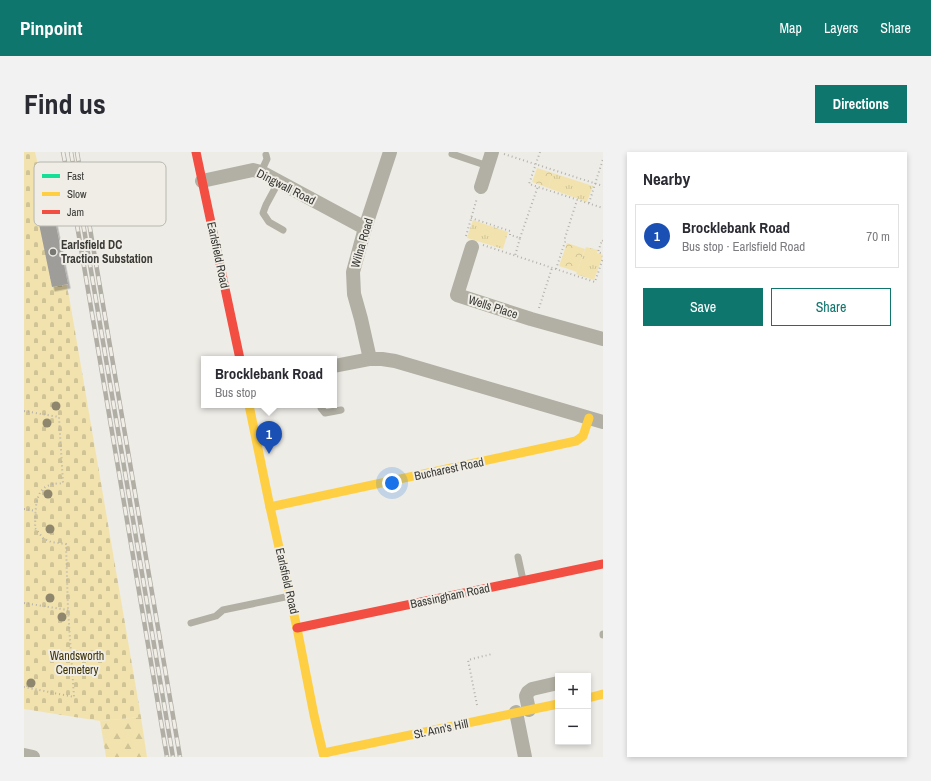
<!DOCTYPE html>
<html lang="en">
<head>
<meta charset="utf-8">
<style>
	body { margin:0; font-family:"Archivo Narrow",sans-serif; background:#f2f2f3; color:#2b2b33 }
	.controls { position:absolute; right:12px; bottom:12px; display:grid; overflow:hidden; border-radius:0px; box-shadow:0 2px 6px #0003 }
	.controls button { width:36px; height:36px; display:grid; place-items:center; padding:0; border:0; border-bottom:1px solid #e1e1e2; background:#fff; color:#2b2b33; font:20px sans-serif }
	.you { position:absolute; left:368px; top:331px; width:14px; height:14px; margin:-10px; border:3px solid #fff; border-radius:50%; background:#1a73e8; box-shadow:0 0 0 6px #1a73e833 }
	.badge { display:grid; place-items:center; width:26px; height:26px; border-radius:50%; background:#0f766e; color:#fff; font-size:13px; font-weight:700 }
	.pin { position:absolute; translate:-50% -33px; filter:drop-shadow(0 1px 2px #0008) }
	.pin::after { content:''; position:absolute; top:21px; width:14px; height:12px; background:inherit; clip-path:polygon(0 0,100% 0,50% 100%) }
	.popup { position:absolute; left:177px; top:204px; width:136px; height:52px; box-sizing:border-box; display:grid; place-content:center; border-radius:0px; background:#fff; filter:drop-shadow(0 1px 3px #0005); font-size:13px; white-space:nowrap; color:#7c7c81 }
	.popup b { font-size:15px; color:#2b2b33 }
	.popup::after { content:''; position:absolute; left:50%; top:100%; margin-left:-8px; border:8px solid transparent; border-top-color:#fff }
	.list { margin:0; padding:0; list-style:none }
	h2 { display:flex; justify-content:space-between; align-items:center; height:52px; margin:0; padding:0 16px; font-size:17px }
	h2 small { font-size:13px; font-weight:400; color:#7c7c81 }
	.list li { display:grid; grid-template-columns:26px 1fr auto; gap:12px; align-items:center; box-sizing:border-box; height:64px; margin:0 8px 8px; padding:0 8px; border:1px solid #e1e1e2; border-radius:0px }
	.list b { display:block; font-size:15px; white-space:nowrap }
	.list p { margin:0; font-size:13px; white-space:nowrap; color:#7c7c81 }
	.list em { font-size:13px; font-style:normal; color:#7c7c81 }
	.actions { display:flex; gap:8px; padding:12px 16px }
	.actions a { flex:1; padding:9px 0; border:1px solid #0f766e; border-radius:0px; text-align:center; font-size:14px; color:#0f766e }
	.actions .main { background:#0f766e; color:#fff }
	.map { position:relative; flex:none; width:579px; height:605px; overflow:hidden; border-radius:0px }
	header { display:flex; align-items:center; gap:24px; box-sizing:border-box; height:56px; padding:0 20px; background:#0f766e; color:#fff }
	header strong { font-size:19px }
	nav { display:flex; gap:22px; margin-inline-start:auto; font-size:14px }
	.intro { display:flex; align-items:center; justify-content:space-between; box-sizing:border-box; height:96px; padding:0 24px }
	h1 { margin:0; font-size:28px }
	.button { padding:10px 18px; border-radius:0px; background:#0f766e; color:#fff; font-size:14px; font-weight:700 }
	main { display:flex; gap:24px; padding:0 24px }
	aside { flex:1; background:#fff; border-radius:0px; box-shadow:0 2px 6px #0003 }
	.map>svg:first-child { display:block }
	.grass { fill:url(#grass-tufts) }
	.forest { fill:url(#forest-firs) }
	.cemetery { fill:url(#cemetery-stones) }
	.park { fill:url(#park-crowns) }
	.building { fill:#9e9d9a; filter:url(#shadow) }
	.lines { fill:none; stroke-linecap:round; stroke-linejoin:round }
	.path { stroke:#b4b1ab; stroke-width:2; stroke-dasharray:1 3; stroke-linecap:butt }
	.lane { stroke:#b2b0a4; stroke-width:7 }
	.street { stroke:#b2b0a4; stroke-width:14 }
	.slow { stroke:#ffcf43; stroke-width:9 }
	.jam { stroke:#f24e42; stroke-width:9 }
	.rail-casing { stroke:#b1aea6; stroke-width:4.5 }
	.rail { stroke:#efede5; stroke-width:3; stroke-dasharray:9; stroke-linecap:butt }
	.tree { fill:#8e876d }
	.poi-dot { fill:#787874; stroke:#efede5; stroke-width:1.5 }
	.labels { text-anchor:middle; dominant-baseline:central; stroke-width:4; stroke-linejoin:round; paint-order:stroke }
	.street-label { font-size:12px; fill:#393936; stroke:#efede5 }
	.poi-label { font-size:12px; font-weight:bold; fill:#393936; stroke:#efede5; text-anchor:start }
	.park-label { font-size:12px; fill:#41350a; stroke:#efede5 }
	.key { fill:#efede5; stroke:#b8b7b0; stroke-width:1 }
	.key-label { font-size:11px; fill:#393936 }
</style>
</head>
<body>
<header>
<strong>Pinpoint</strong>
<nav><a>Map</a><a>Layers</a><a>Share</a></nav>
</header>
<div class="intro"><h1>Find us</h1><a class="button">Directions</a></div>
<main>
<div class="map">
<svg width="579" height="605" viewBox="0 0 579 605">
	<defs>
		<pattern id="grass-tufts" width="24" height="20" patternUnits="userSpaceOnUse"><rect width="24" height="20" fill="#f2e3ae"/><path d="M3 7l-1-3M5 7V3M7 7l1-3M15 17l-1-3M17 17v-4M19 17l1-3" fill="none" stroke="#d0c496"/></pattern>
		<pattern id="forest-firs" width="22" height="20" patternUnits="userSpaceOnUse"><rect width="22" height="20" fill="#f2e3ae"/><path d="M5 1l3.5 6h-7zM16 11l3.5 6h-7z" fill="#d0c496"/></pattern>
		<pattern id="cemetery-stones" width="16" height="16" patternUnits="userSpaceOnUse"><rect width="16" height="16" fill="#f2e3ae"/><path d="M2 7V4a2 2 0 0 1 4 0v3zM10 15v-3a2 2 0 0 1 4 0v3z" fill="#d0c496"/></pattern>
		<pattern id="park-crowns" width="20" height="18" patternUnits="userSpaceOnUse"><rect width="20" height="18" fill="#f2e3ae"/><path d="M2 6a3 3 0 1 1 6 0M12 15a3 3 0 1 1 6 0" fill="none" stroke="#d0c496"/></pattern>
		<filter id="shadow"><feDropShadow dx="2.5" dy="4.5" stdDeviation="0" flood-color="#0004"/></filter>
	</defs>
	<rect width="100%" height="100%" fill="#edece7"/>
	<g class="grass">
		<polygon points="529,21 569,34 563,50 524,36"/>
		<polygon points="449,68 484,80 479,97 443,86"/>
		<polygon points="562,95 574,98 573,101 579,103 570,128 552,122"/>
	</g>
	<polygon class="forest" points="117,565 123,605 82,605 76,569"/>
	<polygon class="cemetery" points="0,0 11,0 45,144 117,565 76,569 0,557"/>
	<g class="park">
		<polygon points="513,16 529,21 524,36 508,30"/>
		<polygon points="543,91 561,97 553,120 535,114"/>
	</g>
	<polygon class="building" points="30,64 44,132 28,135 14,67"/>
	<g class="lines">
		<g class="path">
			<polyline points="516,0 505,32 579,56"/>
			<polyline points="480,2 579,34"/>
			<polyline points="565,51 579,7"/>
			<polyline points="447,66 486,79 486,83 496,86 491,104"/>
			<polyline points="442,84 453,46"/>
			<polyline points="496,86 514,34"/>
			<polyline points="579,89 578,88 574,100 579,102"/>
			<polyline points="459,93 571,130 579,106"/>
			<polyline points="532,117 541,90 541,86 553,48"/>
			<polyline points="515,156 528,116"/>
			<path d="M0,259l35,6 4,66c-4,1 -9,0 -13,2 -17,5 -14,29 -15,43l8,10 8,4 15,2 2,66 6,87 -50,-10"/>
			<polyline points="0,357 12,359"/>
			<polyline points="0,451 44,458"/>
			<polyline points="453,553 444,508 468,502"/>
		</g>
		<g class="lane">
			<polyline points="428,2 464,14"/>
			<polyline points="237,20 243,7 242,3"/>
			<polyline points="255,29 242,53 239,61 245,70 259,78"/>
			<polyline points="297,253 297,256 301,261 317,258"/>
			<polyline points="494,405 499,428"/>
			<polyline points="167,471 192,464 199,458 266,444"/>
			<polyline points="579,483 579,482"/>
		</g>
		<g class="street">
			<polyline points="178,29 229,18 237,20 341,76"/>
			<polyline points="457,35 468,0"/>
			<polyline points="448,95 433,143 507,167 579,187"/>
			<polyline points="346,207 337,167 330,142 329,120 341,76 366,0"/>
			<polyline points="310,214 346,207 358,207 371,209 579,270"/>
			<polyline points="505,558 502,544 504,540 508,537 534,531"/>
			<polyline points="492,560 501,605"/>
			<polyline points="0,603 9,605"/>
		</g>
		<g class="slow">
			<polyline points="225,253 246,355 273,476 290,563 300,605"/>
			<polyline points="246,355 552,289 559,284 565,266"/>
			<polyline points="564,546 579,542"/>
			<polyline points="300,601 534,552"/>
		</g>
		<g class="jam">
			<polyline points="172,0 216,207"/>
			<polyline points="273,476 579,412"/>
		</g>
		<defs>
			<g id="rail">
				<polyline points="39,0 51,61 143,605"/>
				<polyline points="47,0 149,605"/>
				<polyline points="53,0 156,605"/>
			</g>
		</defs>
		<use href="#rail" class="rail-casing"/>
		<use href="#rail" class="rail"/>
	</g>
	<g class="tree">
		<circle cx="32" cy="254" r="4.5"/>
		<circle cx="23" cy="271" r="4.5"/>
		<circle cx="24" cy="342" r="4.5"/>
		<circle cx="26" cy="377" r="4.5"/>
		<circle cx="26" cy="446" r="4.5"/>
		<circle cx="38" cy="465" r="4.5"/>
		<circle cx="7" cy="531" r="4.5"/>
	</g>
	<circle class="poi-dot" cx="29" cy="100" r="4"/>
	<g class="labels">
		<g class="street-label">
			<text transform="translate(262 35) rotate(27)">Dingwall Road</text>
			<text transform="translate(338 91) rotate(-74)">Wilna Road</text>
			<text transform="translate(194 103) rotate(78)">Earlsfield Road</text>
			<text transform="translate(469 155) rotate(18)">Wells Place</text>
			<text transform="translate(425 317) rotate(-12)">Bucharest Road</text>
			<text transform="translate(263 429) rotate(77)">Earlsfield Road</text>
			<text transform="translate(426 444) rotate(-12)">Bassingham Road</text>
			<text transform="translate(417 577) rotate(-12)">St. Ann's Hill</text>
		</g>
		<g class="poi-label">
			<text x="37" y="93">Earlsfield DC<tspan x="37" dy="14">Traction Substation</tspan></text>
		</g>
		<g class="park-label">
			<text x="53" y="504">Wandsworth<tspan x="53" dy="14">Cemetery</tspan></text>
		</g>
	</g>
	<rect x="10" y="10" width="132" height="64" rx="6" class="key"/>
	<rect x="18" y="22" width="18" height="4" fill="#16e098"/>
	<rect x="18" y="40" width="18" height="4" fill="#ffcf43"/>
	<rect x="18" y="58" width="18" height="4" fill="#f24e42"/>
	<g class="key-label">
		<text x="43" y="28">Fast</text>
		<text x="43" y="46">Slow</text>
		<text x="43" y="64">Jam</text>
	</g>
</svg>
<div class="controls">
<button>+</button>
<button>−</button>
</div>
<div class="you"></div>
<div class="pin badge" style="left:245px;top:302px;background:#1a4fb4">1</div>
<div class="popup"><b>Brocklebank Road</b>Bus stop</div>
</div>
<aside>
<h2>Nearby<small></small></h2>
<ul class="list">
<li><span class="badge" style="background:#1a4fb4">1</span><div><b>Brocklebank Road</b><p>Bus stop · Earlsfield Road</p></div><em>70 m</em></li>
</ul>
<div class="actions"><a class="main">Save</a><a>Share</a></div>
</aside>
</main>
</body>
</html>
